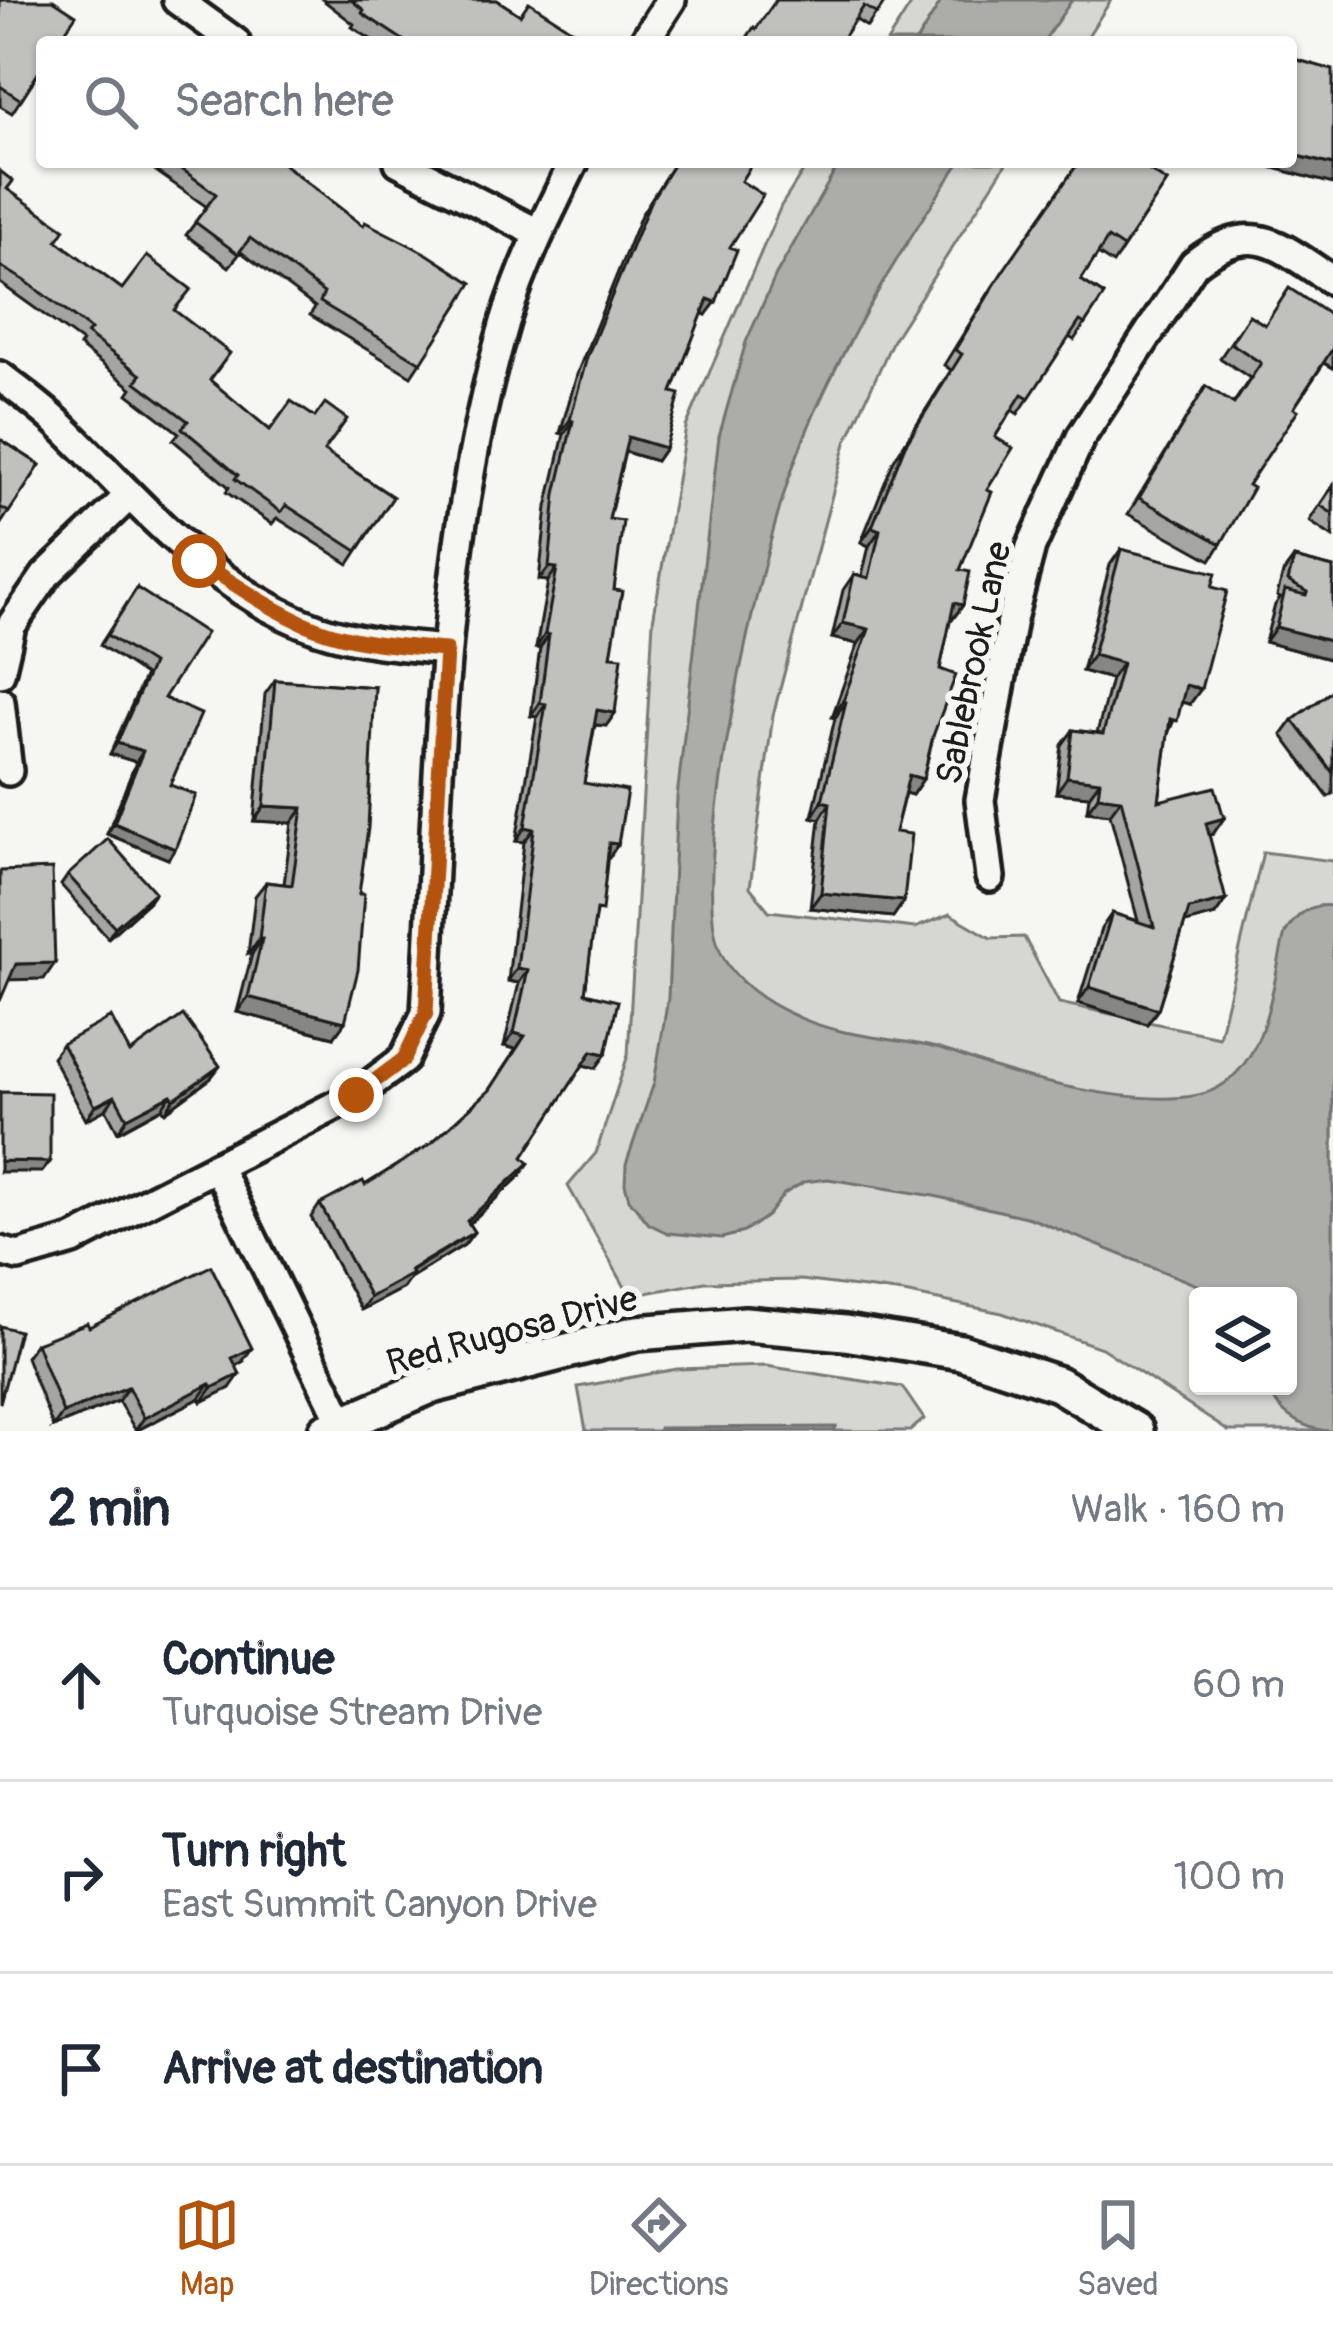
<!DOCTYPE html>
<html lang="en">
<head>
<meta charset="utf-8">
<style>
	body { margin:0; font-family:Pangolin,sans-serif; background:#f6f6f7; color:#1f2937 }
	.controls { position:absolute; right:36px; bottom:36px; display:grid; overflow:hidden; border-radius:12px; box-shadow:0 3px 9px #0004 }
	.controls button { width:108px; height:108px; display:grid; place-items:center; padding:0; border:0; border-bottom:3px solid #e0e1e3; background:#fff; color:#1f2937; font:60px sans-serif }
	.stop { position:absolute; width:36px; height:36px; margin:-27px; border:9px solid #b45309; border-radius:50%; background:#fff }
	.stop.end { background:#b45309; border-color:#fff; box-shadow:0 3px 12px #0008 }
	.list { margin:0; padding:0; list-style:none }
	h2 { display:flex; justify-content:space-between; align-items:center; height:156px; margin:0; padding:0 48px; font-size:51px }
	h2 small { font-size:39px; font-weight:400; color:#747a83 }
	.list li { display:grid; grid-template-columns:78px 1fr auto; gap:36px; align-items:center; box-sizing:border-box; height:192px; padding:0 48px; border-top:3px solid #e0e1e3 }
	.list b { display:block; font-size:45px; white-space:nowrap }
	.list p { margin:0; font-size:39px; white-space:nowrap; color:#747a83 }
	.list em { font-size:39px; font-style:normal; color:#747a83 }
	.icon { flex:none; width:66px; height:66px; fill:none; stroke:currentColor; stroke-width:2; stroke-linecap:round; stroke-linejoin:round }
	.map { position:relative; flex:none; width:1333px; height:1431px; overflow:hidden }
	.search { position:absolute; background:#fff; box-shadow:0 3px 9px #0004; left:36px; right:36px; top:36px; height:132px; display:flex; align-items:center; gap:30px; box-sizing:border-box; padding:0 42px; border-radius:12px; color:#747a83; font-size:45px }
	.sheet { height:732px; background:#fff }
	nav { display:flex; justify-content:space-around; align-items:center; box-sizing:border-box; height:168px; border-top:3px solid #e0e1e3; background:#fff; font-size:33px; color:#747a83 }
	nav a { display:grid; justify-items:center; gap:6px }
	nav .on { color:#b45309 }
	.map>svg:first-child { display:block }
	.green { fill:#d6d6d2; stroke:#797977; stroke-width:3; fill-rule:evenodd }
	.water { fill:#acaca9; stroke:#727271; stroke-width:3 }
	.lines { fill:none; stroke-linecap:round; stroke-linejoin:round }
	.minor-casing { stroke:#1c1c1c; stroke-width:36 }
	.tertiary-casing { stroke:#1c1c1c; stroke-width:42 }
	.minor { stroke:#f6f6f2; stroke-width:27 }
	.tertiary { stroke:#f6f6f2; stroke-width:33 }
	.wall { fill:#a5a5a3; stroke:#1c1c1c; stroke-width:3 }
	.shaded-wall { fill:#868684; stroke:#1c1c1c; stroke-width:3 }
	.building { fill:#c0c0bd; stroke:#1c1c1c; stroke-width:3 }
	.route { stroke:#b45309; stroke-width:15 }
	.labels { text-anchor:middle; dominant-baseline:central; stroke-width:12; stroke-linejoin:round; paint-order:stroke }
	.street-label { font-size:36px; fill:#1c1c1c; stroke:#f6f6f2 }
</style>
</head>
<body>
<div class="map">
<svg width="1333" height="1431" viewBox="0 0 1333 1431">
	<rect width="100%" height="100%" fill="#f6f6f2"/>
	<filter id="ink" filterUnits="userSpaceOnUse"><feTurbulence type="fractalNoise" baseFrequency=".00833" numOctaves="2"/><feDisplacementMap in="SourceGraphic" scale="24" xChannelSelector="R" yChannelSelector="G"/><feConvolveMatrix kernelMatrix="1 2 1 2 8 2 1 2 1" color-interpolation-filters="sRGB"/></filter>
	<g filter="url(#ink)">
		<g class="green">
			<polygon points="914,0 1111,0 1084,42 887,42"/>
			<path d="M809,162h198l-114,178 -47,103 -73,272 -23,172 19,24 146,17 35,-14 41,24 33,-1 35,66 160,34 44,-185 70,9v570h-105l-126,-83 -100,-35 -98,-20 -103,-13 -96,2 -75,14 -62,-110 28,-33 32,-98 25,-434 33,-194 95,-221zM1198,1296h90v90h-90z"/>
			<polygon points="766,1366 902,1387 924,1419 910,1431 586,1431 578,1387 677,1369"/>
		</g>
		<g class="water">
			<polygon points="942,0 1072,0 1043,42 916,42"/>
			<path d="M840,162h120c-59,86 -131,204 -166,302 -32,86 -109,412 -73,489 13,29 47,51 75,63 42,20 87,21 132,30 24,5 47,16 69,23 50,16 177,45 222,18 50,-30 53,-103 66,-154 12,-19 25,-30 48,-27v525c-26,0 -59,-17 -63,-45h18v-90h-64l-194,-78 -96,-22 -106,-17 -24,3 -20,12 -17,22 -23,16 -22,6 -54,-5 -19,-9 -20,-25 -4,-15 1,-20 28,-81 14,-85 9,-201 42,-361 27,-94 30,-67z"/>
			<polygon points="836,1427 834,1431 658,1431 659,1428"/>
		</g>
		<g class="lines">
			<defs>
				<g id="minor">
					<polyline points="177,0 235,42"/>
					<polyline points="644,42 671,0"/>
					<polyline points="399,162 538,233"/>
					<path d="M0,376c19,15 40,30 58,47 79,76 152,168 260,206 41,14 85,17 128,21"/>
					<polyline points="0,673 11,626 46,575 129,496"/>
					<polyline points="0,702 8,771"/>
					<path d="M990,877l-10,-77 32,-181 19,-72 50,-110 113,-173c60,-47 85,-18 139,17"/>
					<polyline points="217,1166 342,1422"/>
					<path d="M0,1251l18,5 55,-16 283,-145 48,-36 22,-46c13,-230 13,-468 79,-691 17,-56 43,-108 69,-160"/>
				</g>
				<polyline id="tertiary" points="326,1431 428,1387 637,1333 745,1324 845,1333 961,1352 1058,1384 1136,1431"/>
			</defs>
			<use href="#minor" class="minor-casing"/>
			<use href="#tertiary" class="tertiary-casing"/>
			<use href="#minor" class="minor"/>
			<use href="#tertiary" class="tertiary"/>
		</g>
		<g class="wall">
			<polygon points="0,0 42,67 12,113 0,106"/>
			<polygon points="323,0 497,0 520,15 572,42 375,42 352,27 354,24"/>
			<polygon points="886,0 867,27 855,19 756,28"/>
			<polygon points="143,162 281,162 363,226 472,283 411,376 310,315 315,307 241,252 229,267 186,235 207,207"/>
			<polygon points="675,162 741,181 730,247 706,315 702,313 672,392 665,448 656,461 625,452 609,519 614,590 611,656 615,713 606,726 595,725 584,783 618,844 607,857 594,922 585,993 596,1068 583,1065 523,1157 520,1176 469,1224 474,1232 464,1245 410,1278 403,1288 361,1310 311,1217 320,1204 365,1185 429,1145 488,1091 516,1049 504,1046 519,983 508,981 524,842 516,841 537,717 531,716 540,648 536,648 548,581 539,580 547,507 564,434 560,433 578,371 641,215"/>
			<polygon points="1079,162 1167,182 1113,264 1098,254 1081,280 1104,295 1074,340 1069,337 1018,414 1012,410 995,437 987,490 960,570 963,605 952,620 950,620 940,669 933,736 923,779 912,795 905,793 895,832 904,901 893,917 810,908 820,819 812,817 835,718 832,717 858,644 832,638 843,590 854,574 862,576 869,546 861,542 894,460 951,370 944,365 993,286"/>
			<polygon points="0,171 7,189 57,241 122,289 175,310 210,381 270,430 324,451 393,497 349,564 277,518 272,524 226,492 229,487 173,440 179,433 128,394 132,388 79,346 82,342 0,283"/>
			<polygon points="1249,315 1265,325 1333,317 1333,368 1324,363 1294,408 1248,485 1221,544 1211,560 1128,514 1206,386 1233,404 1250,378 1220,358"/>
			<polygon points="0,439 40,465 0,525"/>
			<polygon points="1333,485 1333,537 1309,521"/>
			<polygon points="1121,549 1190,704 1182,702 1168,734 1159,801 1224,818 1213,834 1209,835 1215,915 1185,923 1158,1009 1147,1024 1078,1003 1101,929 1112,913 1138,921 1110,814 1087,811 1089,796 1056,793 1062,745 1073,730 1097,733 1111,679 1082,671 1110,565"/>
			<polygon points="1294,558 1333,568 1333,660 1265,642 1275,605 1280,598 1277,596 1283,573"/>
			<polygon points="137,588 164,698 170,785 168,859 107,834 136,762 110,754 145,675 100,645"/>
			<polygon points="275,680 375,687 334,1037 237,1012 252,954 248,954 255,896 266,882 284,884 292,823 254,821 265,694"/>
			<polygon points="1333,690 1333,794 1328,797 1282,735 1293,720"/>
			<polygon points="68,875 148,902 108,938 61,885"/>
			<polygon points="62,1044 130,1053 210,1079 165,1112 162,1108 118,1132 106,1109 86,1120 52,1057"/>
			<polygon points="89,1327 242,1362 236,1365 230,1388 202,1402 200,1398 136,1431 118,1401 53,1427 26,1357 36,1343"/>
		</g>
		<g class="shaded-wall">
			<polygon points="1291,154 1333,165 1333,184 1252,162 1291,162"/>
			<polygon points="708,299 716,302 706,315 699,312"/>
			<polygon points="570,420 573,421 564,434 560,433"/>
			<polygon points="628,437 665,448 656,461 619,450"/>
			<polygon points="872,527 880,530 869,546 861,542"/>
			<polygon points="549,567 557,568 548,581 539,580"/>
			<polygon points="954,603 963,605 952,620 943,618"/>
			<polygon points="843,623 869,629 858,644 832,638"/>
			<polygon points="1276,627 1333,642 1333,660 1265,642"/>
			<polygon points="545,634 549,635 540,648 536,648"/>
			<polygon points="1093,655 1122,663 1111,679 1082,671"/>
			<polygon points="1186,685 1201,689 1190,704 1176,701"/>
			<polygon points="843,701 846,702 835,718 832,717"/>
			<polygon points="540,703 546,704 537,717 531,716"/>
			<polygon points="597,710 615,713 606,726 588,724"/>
			<polygon points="117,743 143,751 136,762 110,754"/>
			<polygon points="909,775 923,779 912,795 898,791"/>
			<polygon points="1067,777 1100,781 1089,796 1056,793"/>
			<polygon points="1098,796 1121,799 1110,814 1087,811"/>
			<polygon points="822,801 830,803 820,819 812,817"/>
			<polygon points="264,806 303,808 292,823 254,821"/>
			<polygon points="1224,818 1213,834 1195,839 1206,823"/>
			<polygon points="114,823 175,849 168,859 107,834"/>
			<polygon points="525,827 534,829 524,842 516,841"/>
			<polygon points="609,843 618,844 609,858 599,856"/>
			<polygon points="155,892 148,902 108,938 115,927"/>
			<polygon points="821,893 904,901 893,917 810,908"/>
			<polygon points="1226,900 1215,915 1178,925 1189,909"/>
			<polygon points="259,939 262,939 252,954 248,954"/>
			<polygon points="55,963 44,979 5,980 16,964"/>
			<polygon points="517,968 528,970 519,983 508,981"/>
			<polygon points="1089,987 1158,1009 1147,1024 1078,1003"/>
			<polygon points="248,997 345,1022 334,1037 237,1012"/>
			<polygon points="514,1033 525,1036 516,1049 504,1046"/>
			<polygon points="592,1051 606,1054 596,1068 583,1065"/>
			<polygon points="220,1066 210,1079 165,1112 174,1099"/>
			<polygon points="171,1095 162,1108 118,1132 127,1118"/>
			<polygon points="115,1096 106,1109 86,1120 95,1106"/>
			<polygon points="0,1161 50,1162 42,1172 0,1172"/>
			<polygon points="529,1163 520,1176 458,1234 467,1221"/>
			<polygon points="474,1232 464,1245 410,1278 403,1288 361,1310 370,1297"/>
			<polygon points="252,1348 242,1362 222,1372 232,1358"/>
			<polygon points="240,1374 230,1388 202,1402 212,1388"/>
			<polygon points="210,1384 200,1398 135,1431 144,1418"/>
			<polygon points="128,1387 118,1401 53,1427 63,1413"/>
		</g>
		<g class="building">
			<polygon points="0,0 53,0 76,15 58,42 42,42 42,67 21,100 0,86"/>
			<polygon points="351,0 497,0 520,15 529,2 577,33 572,42 406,42 362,13 364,10"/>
			<polygon points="776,0 886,0 877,14 864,6 840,42 744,42 754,27 756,29"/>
			<polygon points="1233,38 1233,42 1186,42 1185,39"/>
			<polygon points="1291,58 1333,70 1333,165 1291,154"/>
			<polygon points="172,162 281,162 363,226 365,222 427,254 472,283 421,363 320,302 324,293 250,238 238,254 195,222 216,194"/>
			<polygon points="675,162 753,162 741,181 763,195 730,247 737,250 716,302 708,299 672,392 680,394 665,448 628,437 609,519 623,521 614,590 622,591 611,656 622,657 615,713 597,710 584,783 627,791 618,844 609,843 602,911 596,910 585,993 618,1001 606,1054 592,1051 523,1157 529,1163 467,1221 474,1232 410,1270 412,1274 370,1297 320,1204 363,1181 365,1185 429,1145 490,1090 525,1036 514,1033 528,970 517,968 534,829 525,827 546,704 540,703 549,635 545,634 557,568 549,567 556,494 573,421 570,420 587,357 650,202"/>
			<polygon points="1079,162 1136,162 1167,182 1123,248 1108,238 1081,280 1104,295 1085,324 1080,321 1029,398 1022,394 995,437 1013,448 987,490 992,492 960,570 970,572 963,605 954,603 940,669 956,675 933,736 923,779 909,775 895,832 911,834 904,901 821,893 830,803 822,801 846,702 843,701 869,629 843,623 854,574 869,578 880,530 872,527 905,445 962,354 955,350 1003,271"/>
			<polygon points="0,171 13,181 7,189 65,229 57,241 122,289 147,256 191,289 174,310 230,353 210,380 270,430 291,401 315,417 325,403 347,419 324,451 393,497 357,551 286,505 281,512 235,479 238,475 182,428 188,421 136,382 141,375 87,334 91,330 24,280 0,266"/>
			<polygon points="1289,288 1333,317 1333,348 1294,408 1298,410 1248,485 1253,488 1221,544 1139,498 1206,386 1234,404 1261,363 1231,343 1249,315 1265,325"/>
			<polygon points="0,439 40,465 9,512 0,507"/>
			<polygon points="1333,486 1333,514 1320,505"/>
			<polygon points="1121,549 1216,573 1212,587 1227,591 1201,689 1186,685 1177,721 1170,719 1159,801 1215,787 1224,818 1206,823 1226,900 1189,909 1158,1009 1089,987 1112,913 1154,927 1121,799 1098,796 1100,781 1067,777 1073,730 1103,734 1122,663 1093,655"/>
			<polygon points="1294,558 1333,568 1333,642 1276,627 1285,590 1306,595 1307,592 1288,581"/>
			<polygon points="137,588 206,633 164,698 201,714 170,785 196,795 175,849 114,823 143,751 117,743 152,664 107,635"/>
			<polygon points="275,680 375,687 368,828 359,894 364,894 358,970 345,1022 248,997 262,939 259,939 266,882 292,885 303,808 264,806"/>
			<polygon points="1333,690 1333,773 1293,720"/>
			<polygon points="108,839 155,892 115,927 68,875"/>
			<polygon points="52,869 55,963 16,964 0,1001 0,871"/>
			<polygon points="183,1015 220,1066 174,1099 171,1095 127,1118 115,1096 95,1106 62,1044 111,1017 130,1053"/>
			<polygon points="0,1092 50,1093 50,1162 0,1161"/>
			<polygon points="211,1266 252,1348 232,1358 240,1374 212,1388 210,1384 144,1418 128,1387 63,1413 36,1343 87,1323 89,1327"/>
			<polygon points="0,1326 19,1331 0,1403"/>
		</g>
	</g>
	<g class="lines" filter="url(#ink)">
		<path class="route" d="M199,561c37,24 74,50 116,67 41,16 88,18 131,22l-20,363 -22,46 -48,36"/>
	</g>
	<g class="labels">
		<g class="street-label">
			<text transform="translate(974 663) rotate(-78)">Sablebrook Lane</text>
			<text transform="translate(512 1331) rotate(-15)">Red Rugosa Drive</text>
		</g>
	</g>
</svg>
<div class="controls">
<button><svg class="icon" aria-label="layers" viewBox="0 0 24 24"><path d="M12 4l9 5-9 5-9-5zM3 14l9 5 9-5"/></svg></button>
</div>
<div class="stop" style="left:199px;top:561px"></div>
<div class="stop end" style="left:356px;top:1095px"></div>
<div class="search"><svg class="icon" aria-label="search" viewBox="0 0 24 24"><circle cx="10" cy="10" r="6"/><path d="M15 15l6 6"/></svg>Search here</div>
</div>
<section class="sheet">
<h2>2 min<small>Walk · 160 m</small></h2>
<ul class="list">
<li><svg class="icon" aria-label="ahead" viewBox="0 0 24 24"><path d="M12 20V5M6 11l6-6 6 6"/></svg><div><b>Continue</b><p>Turquoise Stream Drive</p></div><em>60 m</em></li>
<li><svg class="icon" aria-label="right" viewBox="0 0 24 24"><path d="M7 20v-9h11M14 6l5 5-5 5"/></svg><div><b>Turn right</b><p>East Summit Canyon Drive</p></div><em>100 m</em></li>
<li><svg class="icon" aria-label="arrive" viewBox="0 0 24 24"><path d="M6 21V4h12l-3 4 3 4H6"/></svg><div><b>Arrive at destination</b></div></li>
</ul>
</section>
<nav>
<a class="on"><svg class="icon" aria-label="map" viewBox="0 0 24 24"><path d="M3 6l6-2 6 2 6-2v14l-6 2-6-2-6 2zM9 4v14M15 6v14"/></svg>Map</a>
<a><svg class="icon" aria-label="directions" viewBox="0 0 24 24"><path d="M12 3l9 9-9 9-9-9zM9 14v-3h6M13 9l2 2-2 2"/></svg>Directions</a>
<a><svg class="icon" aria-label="saved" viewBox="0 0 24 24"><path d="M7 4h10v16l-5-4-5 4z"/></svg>Saved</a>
</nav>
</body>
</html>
